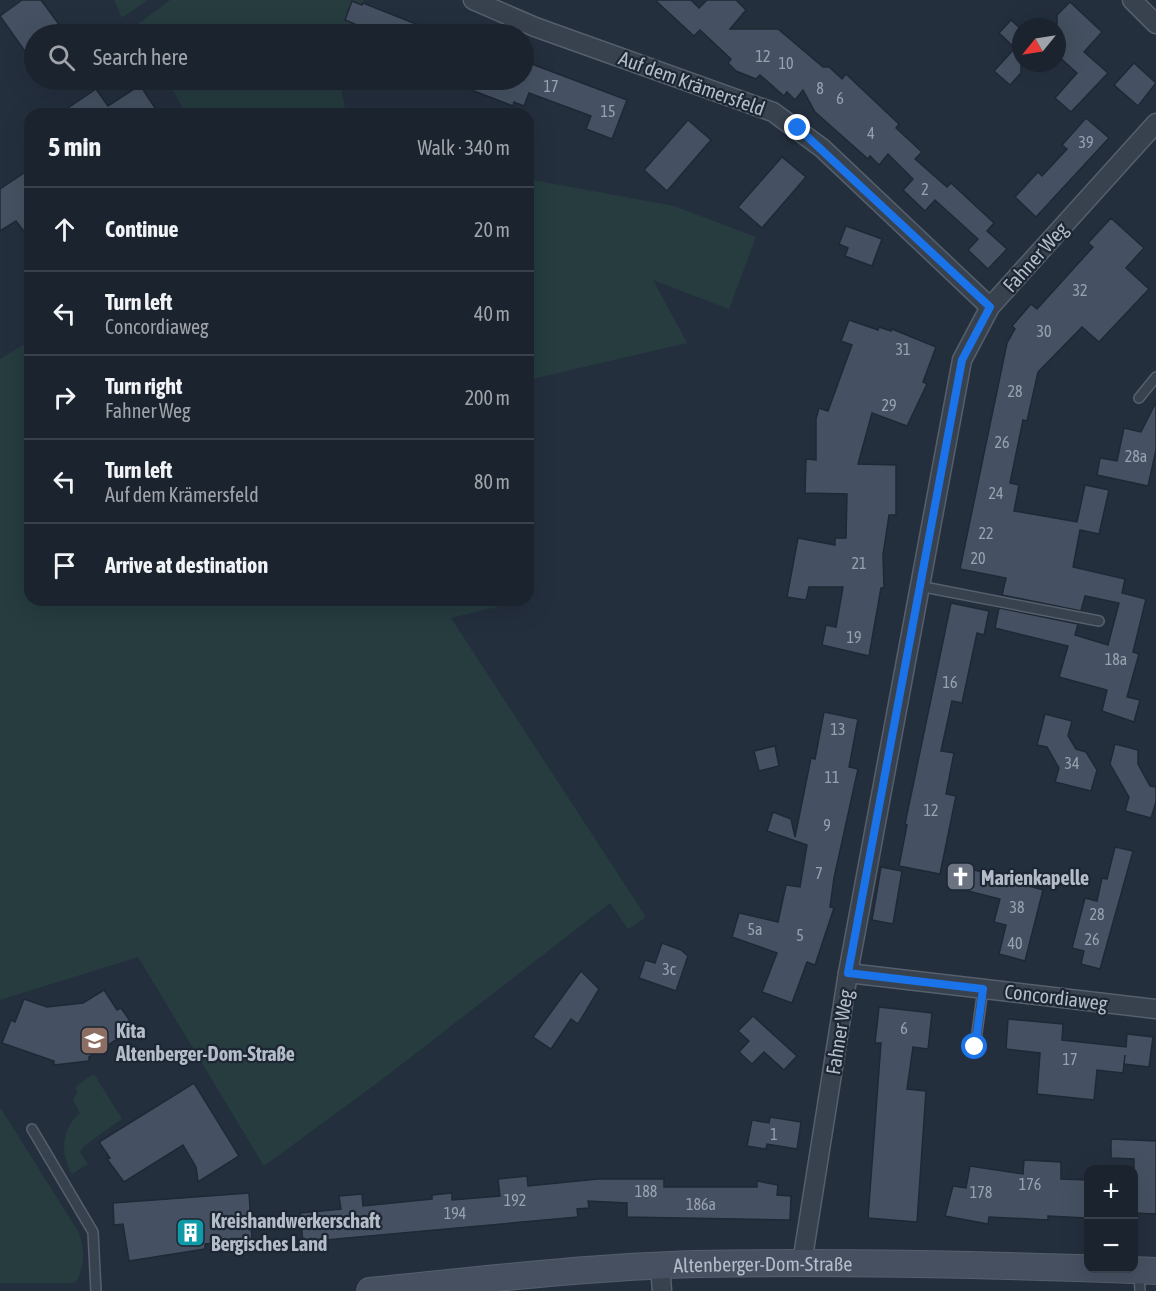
<!DOCTYPE html>
<html lang="en">
<head>
<meta charset="utf-8">
<style>
	body { margin:0; font-family:"Asap Condensed",sans-serif; background:#242b36; color:#f1f3f6 }
	.controls { position:absolute; right:18px; bottom:18px; display:grid; overflow:hidden; border-radius:12px; box-shadow:0 6px 24px #0002 }
	.controls button { width:54px; height:54px; display:grid; place-items:center; padding:0; border:0; border-bottom:2px solid #39404a; background:#1b232e; color:#f1f3f6; font:30px sans-serif }
	.compass { position:absolute; left:1012px; top:18px; width:54px; height:54px; border-radius:50%; background:#1b232e; box-shadow:0 6px 24px #0002; rotate:240deg }
	.stop { position:absolute; width:18px; height:18px; margin:-14px; border:4px solid #1a73e8; border-radius:50%; background:#fff }
	.stop.end { background:#1a73e8; border-color:#fff; box-shadow:0 2px 6px #0008 }
	.list { margin:0; padding:0; list-style:none }
	h2 { display:flex; justify-content:space-between; align-items:center; height:78px; margin:0; padding:0 24px; font-size:26px }
	h2 small { font-size:20px; font-weight:400; color:#a0a4aa }
	.list li { display:grid; grid-template-columns:39px 1fr auto; gap:18px; align-items:center; box-sizing:border-box; height:84px; padding:0 24px; border-top:2px solid #39404a }
	.list b { display:block; font-size:22px; white-space:nowrap }
	.list p { margin:0; font-size:20px; white-space:nowrap; color:#a0a4aa }
	.list em { font-size:20px; font-style:normal; color:#a0a4aa }
	.icon { flex:none; width:33px; height:33px; fill:none; stroke:currentColor; stroke-width:2; stroke-linecap:round; stroke-linejoin:round }
	.map { position:relative; flex:none; width:1156px; height:1291px; overflow:hidden }
	.search { position:absolute; background:#1b232e; box-shadow:0 6px 24px #0002; left:24px; top:24px; width:510px; height:66px; display:flex; align-items:center; gap:15px; box-sizing:border-box; padding:0 21px; border-radius:33px; color:#a0a4aa; font-size:22px }
	.panel { position:absolute; background:#1b232e; box-shadow:0 6px 24px #0002; left:24px; top:108px; width:510px; height:498px; border-radius:18px }
	.map>svg:first-child { display:block }
	.green { fill:#263c3f }
	.building { fill:#455162; stroke:#1f2835; stroke-width:1.5 }
	.lines { fill:none; stroke-linecap:round; stroke-linejoin:round }
	.service-casing { stroke:#565f6c; stroke-width:12 }
	.minor-casing { stroke:#565f6c; stroke-width:21 }
	.secondary-casing { stroke:#565f6c; stroke-width:28 }
	.service { stroke:#38414e; stroke-width:9 }
	.minor { stroke:#38414e; stroke-width:18 }
	.secondary { stroke:#465061; stroke-width:26 }
	.route { stroke:#1a73e8; stroke-width:8 }
	.labels { text-anchor:middle; dominant-baseline:central; stroke-width:4.5; stroke-linejoin:round; paint-order:stroke }
	.number-label { font-size:16px; fill:#98a1af }
	.street-label { font-size:20px; fill:#b4bcc9; stroke:#1d2633 }
	.poi-label { font-size:20px; font-weight:bold; fill:#b4bcc9; stroke:#1d2633; text-anchor:start }
</style>
</head>
<body>
<div class="map">
<svg width="1156" height="1291" viewBox="0 0 1156 1291">
	<rect width="100%" height="100%" fill="#242f3e"/>
	<g class="green">
		<polygon points="114,0 147,0 122,18"/>
		<polygon points="170,0 364,0 351,34 142,34 137,25"/>
		<polygon points="167,80 340,80 346,114 186,114"/>
		<polygon points="528,179 674,206 756,237 729,309 653,280 687,343 528,380"/>
		<polygon points="30,341 30,600 526,600 451,618 646,917 628,929 610,903 380,1081 264,1166 138,957 0,1000 0,359"/>
		<path d="M94,1074l28,45 -38,27 -4,6 8,12 -16,10c-12,-22 -11,-44 8,-61l-7,-13 4,-7 -1,-7z"/>
		<path d="M0,1107l79,126c6,17 6,34 -4,50h-75z"/>
	</g>
	<g class="building">
		<polygon points="22,0 41,0 66,34 34,34 34,64 0,16"/>
		<polygon points="655,0 691,0 699,8 707,0 736,0 746,10 730,29 778,29 823,67 829,67 842,79 846,74 899,124 896,128 922,152 915,159 947,187 951,183 994,223 987,231 1007,249 988,269 968,250 978,239 935,200 925,211 903,190 913,179 888,154 879,165 870,156 868,159 815,112 803,90 795,100 787,92 784,96 760,75 756,79 736,71 728,63 731,59 700,30 694,36"/>
		<polygon points="352,1 362,5 363,3 441,34 361,34 364,28 345,20"/>
		<polygon points="1070,2 1102,32 1084,52 1108,73 1071,112 1055,98 1077,73 1057,55 1057,15"/>
		<polygon points="1011,20 1021,29 1021,73 1010,85 994,71 1015,48 999,33"/>
		<polygon points="529,63 627,100 612,139 586,129 591,116 529,93 524,106 514,102 513,106 448,81 524,80"/>
		<polygon points="1134,63 1156,83 1138,106 1114,85"/>
		<polygon points="140,85 159,114 59,114 96,89 108,106"/>
		<polygon points="1086,118 1109,138 1036,217 1015,197 1038,172 1042,176 1067,149 1062,145"/>
		<polygon points="688,120 711,140 667,191 644,170"/>
		<polygon points="782,157 806,177 762,228 738,207"/>
		<polygon points="30,169 30,239 16,221 0,231 0,189"/>
		<polygon points="1111,218 1144,248 1126,268 1149,289 1099,342 1082,327 1038,372 1027,421 1023,420 1010,483 1019,485 1014,511 1077,522 1085,485 1109,490 1099,534 1080,530 1073,567 1125,579 1122,593 1146,599 1133,652 1139,654 1127,697 1140,700 1134,722 1102,711 1107,690 1059,677 1068,646 995,628 999,608 1078,624 1075,635 1108,645 1119,603 1085,596 1081,611 1002,595 1006,578 960,569 1007,343 1015,329 1012,326 1031,304 1037,309 1093,247 1088,243"/>
		<polygon points="846,226 882,239 872,266 845,256 848,248 839,244"/>
		<polygon points="849,320 878,330 879,327 891,331 892,329 936,347 923,382 927,384 907,426 872,413 858,464 896,465 896,515 889,515 883,555 884,588 881,588 869,656 822,645 826,625 836,627 843,587 809,587 806,600 787,597 798,538 835,545 835,538 846,538 847,494 805,493 806,459 816,460 816,419 819,408 828,411 852,345 841,341"/>
		<polygon points="1156,402 1156,450 1148,486 1097,475 1100,458 1117,461 1124,428 1141,432"/>
		<polygon points="951,603 989,611 984,635 977,633 962,703 952,701 941,751 954,753 946,794 956,796 940,874 899,866 907,825 905,824"/>
		<polygon points="824,712 858,719 849,767 858,769 834,878 830,907 834,908 815,965 807,962 792,1003 762,992 777,953 732,937 739,913 778,922 786,885 800,887 807,845 767,831 773,812 791,819 795,837 811,758 815,759"/>
		<polygon points="1045,714 1072,721 1068,736 1076,749 1086,752 1097,770 1091,791 1055,782 1059,768 1047,747 1037,745"/>
		<polygon points="1115,744 1138,750 1138,764 1150,786 1156,787 1156,802 1151,818 1125,811 1129,797 1110,764"/>
		<polygon points="775,746 779,766 759,771 754,751"/>
		<polygon points="1115,847 1133,851 1100,969 1081,964 1084,951 1072,948 1085,898 1097,901 1102,878 1107,879"/>
		<polygon points="954,864 1043,890 1025,961 999,954 1006,925 994,922 1000,899 948,886"/>
		<polygon points="881,867 902,871 893,924 872,920"/>
		<polygon points="662,943 681,950 688,956 676,991 639,978 645,960 655,963"/>
		<polygon points="581,971 599,989 578,1024 571,1019 551,1049 533,1037"/>
		<polygon points="104,990 117,1010 121,1008 135,1028 89,1057 89,1061 54,1065 54,1061 2,1043 11,1020 15,1022 24,999 47,1007 83,1003"/>
		<polygon points="879,1007 932,1013 928,1049 913,1047 907,1089 926,1091 917,1222 868,1218 881,1043 875,1043"/>
		<polygon points="753,1016 797,1056 784,1070 764,1052 752,1064 739,1052 749,1041 738,1031"/>
		<polygon points="1008,1019 1063,1024 1062,1040 1126,1047 1127,1034 1153,1037 1149,1067 1124,1064 1125,1055 1123,1073 1097,1070 1094,1100 1037,1094 1040,1053 1006,1049"/>
		<polygon points="194,1083 239,1156 198,1182 196,1167 183,1145 124,1182 107,1159 110,1158 99,1142"/>
		<polygon points="770,1117 801,1122 797,1149 767,1144 766,1149 747,1146 752,1120 769,1123"/>
		<polygon points="1111,1139 1156,1141 1156,1214 1134,1213 1134,1159 1111,1158"/>
		<polygon points="1024,1160 1061,1162 1061,1179 1089,1180 1086,1218 1048,1216 1048,1220 989,1217 988,1224 945,1216 953,1186 966,1188 970,1166 1023,1174"/>
		<polygon points="527,1176 528,1186 598,1179 664,1179 664,1187 757,1187 757,1181 778,1185 777,1195 791,1196 790,1220 627,1217 627,1203 588,1201 589,1208 577,1209 578,1217 303,1242 300,1213 341,1209 339,1196 362,1194 363,1206 432,1199 432,1195 452,1193 452,1200 500,1196 498,1179"/>
		<polygon points="249,1193 252,1240 205,1244 205,1249 129,1261 123,1224 114,1225 113,1203"/>
	</g>
	<g class="lines">
		<defs>
			<g id="service">
				<polyline points="1139,398 1156,377"/>
				<polyline points="919,586 1099,621"/>
				<polyline points="975,1047 983,989"/>
				<polyline points="32,1129 93,1232 96,1291"/>
				<polyline points="1139,1272 1140,1291"/>
			</g>
			<g id="minor">
				<polyline points="473,0 535,27 773,112 822,148 990,307"/>
				<polyline points="1132,0 1156,24"/>
				<polyline points="848,973 1156,1009"/>
				<polyline points="802,1263 848,973 962,360 990,307 1156,123"/>
				<polyline points="660,1266 662,1291"/>
			</g>
			<g id="secondary">
				<path id="s1" d="M370,1291c109,-11 218,-24 327,-27 152,-3 307,1 459,7"/>
			</g>
		</defs>
		<use href="#service" class="service-casing"/>
		<use href="#minor" class="minor-casing"/>
		<use href="#secondary" class="secondary-casing"/>
		<use href="#service" class="service"/>
		<use href="#minor" class="minor"/>
		<use href="#secondary" class="secondary"/>
	</g>
	<g class="lines">
		<polyline class="route" points="798,128 990,307 962,360 848,973 983,989 975,1047"/>
	</g>
	<defs>
		<symbol id="church-square" viewBox="-11 -11 22 22"><rect x="-9" y="-9" width="18" height="18" rx="4" fill="#6b7280" stroke="#1d2633"/><path d="M-1.2-6h2.4v3.5h3.3v2.4h-3.3V6h-2.4V-.1h-3.3v-2.4h3.3Z" fill="#fff"/></symbol>
		<symbol id="school-square" viewBox="-11 -11 22 22"><rect x="-9" y="-9" width="18" height="18" rx="4" fill="#8d6e63" stroke="#1d2633"/><path d="M0-5L7-2L0 1L-7-2ZM-4 1L0 2.5L4 1V4Q0 6-4 4Z" fill="#fff"/></symbol>
		<symbol id="building-square" viewBox="-11 -11 22 22"><rect x="-9" y="-9" width="18" height="18" rx="4" fill="#0f9aa8" stroke="#1d2633"/><path d="M-4-6H4V6H1V3H-1V6H-4ZM-2.5-4.3h1.7v1.8h-1.7ZM.8-4.3h1.7v1.8H.8ZM-2.5-1h1.7V.8h-1.7ZM.8-1h1.7V.8H.8Z" fill="#fff"/></symbol>
	</defs>
	<g fill-rule="evenodd">
		<use href="#church-square" x="944" y="860" width="33" height="33"/>
		<use href="#school-square" x="78" y="1024" width="33" height="33"/>
		<use href="#building-square" x="174" y="1216" width="33" height="33"/>
	</g>
	<g class="labels">
		<g class="number-label">
			<text x="763" y="56">12</text>
			<text x="786" y="63">10</text>
			<text x="551" y="86">17</text>
			<text x="820" y="88">8</text>
			<text x="840" y="98">6</text>
			<text x="608" y="111">15</text>
			<text x="871" y="133">4</text>
			<text x="1086" y="142">39</text>
			<text x="925" y="189">2</text>
			<text x="1080" y="290">32</text>
			<text x="1044" y="331">30</text>
			<text x="903" y="349">31</text>
			<text x="1015" y="391">28</text>
			<text x="889" y="405">29</text>
			<text x="1002" y="442">26</text>
			<text x="1136" y="456">28a</text>
			<text x="996" y="493">24</text>
			<text x="986" y="533">22</text>
			<text x="978" y="558">20</text>
			<text x="859" y="563">21</text>
			<text x="854" y="637">19</text>
			<text x="1116" y="659">18a</text>
			<text x="950" y="682">16</text>
			<text x="838" y="729">13</text>
			<text x="1072" y="763">34</text>
			<text x="832" y="777">11</text>
			<text x="931" y="810">12</text>
			<text x="827" y="825">9</text>
			<text x="819" y="873">7</text>
			<text x="1017" y="907">38</text>
			<text x="1097" y="914">28</text>
			<text x="755" y="929">5a</text>
			<text x="800" y="935">5</text>
			<text x="1092" y="939">26</text>
			<text x="1015" y="943">40</text>
			<text x="669" y="969">3c</text>
			<text x="904" y="1028">6</text>
			<text x="1070" y="1059">17</text>
			<text x="774" y="1134">1</text>
			<text x="1030" y="1184">176</text>
			<text x="646" y="1191">188</text>
			<text x="981" y="1192">178</text>
			<text x="515" y="1200">192</text>
			<text x="701" y="1204">186a</text>
			<text x="455" y="1213">194</text>
		</g>
		<g class="street-label">
			<text transform="translate(692 83) rotate(20)">Auf dem Krämersfeld</text>
			<text transform="translate(1035 257) rotate(-48)">Fahner Weg</text>
			<text transform="translate(1056 997) rotate(7)">Concordiaweg</text>
			<text transform="translate(839 1032) rotate(-81)">Fahner Weg</text>
			<text stroke="none"><textPath href="#s1" startOffset="394">Altenberger-Dom-Straße</textPath></text>
		</g>
		<g class="poi-label">
			<text x="981" y="877">Marienkapelle</text>
			<text x="116" y="1030">Kita<tspan x="116" dy="23">Altenberger-Dom-Straße</tspan></text>
			<text x="211" y="1220">Kreishandwerkerschaft<tspan x="211" dy="23">Bergisches Land</tspan></text>
		</g>
	</g>
</svg>
<div class="controls">
<button>+</button>
<button>−</button>
</div>
<svg class="compass" viewBox="-18 -18 36 36"><path d="M0-13l5 13h-10z" fill="#e53935"/><path d="M0 13l5-13h-10z" fill="#a0a4aa"/></svg>
<div class="stop" style="left:975px;top:1047px"></div>
<div class="stop end" style="left:798px;top:128px"></div>
<div class="search"><svg class="icon" aria-label="search" viewBox="0 0 24 24"><circle cx="10" cy="10" r="6"/><path d="M15 15l6 6"/></svg>Search here</div>
<section class="panel">
<h2>5 min<small>Walk · 340 m</small></h2>
<ul class="list">
<li><svg class="icon" aria-label="ahead" viewBox="0 0 24 24"><path d="M12 20V5M6 11l6-6 6 6"/></svg><div><b>Continue</b></div><em>20 m</em></li>
<li><svg class="icon" aria-label="left" viewBox="0 0 24 24"><path d="M17 20v-9H6M10 6l-5 5 5 5"/></svg><div><b>Turn left</b><p>Concordiaweg</p></div><em>40 m</em></li>
<li><svg class="icon" aria-label="right" viewBox="0 0 24 24"><path d="M7 20v-9h11M14 6l5 5-5 5"/></svg><div><b>Turn right</b><p>Fahner Weg</p></div><em>200 m</em></li>
<li><svg class="icon" aria-label="left" viewBox="0 0 24 24"><path d="M17 20v-9H6M10 6l-5 5 5 5"/></svg><div><b>Turn left</b><p>Auf dem Krämersfeld</p></div><em>80 m</em></li>
<li><svg class="icon" aria-label="arrive" viewBox="0 0 24 24"><path d="M6 21V4h12l-3 4 3 4H6"/></svg><div><b>Arrive at destination</b></div></li>
</ul>
</section>
</div>
</body>
</html>
